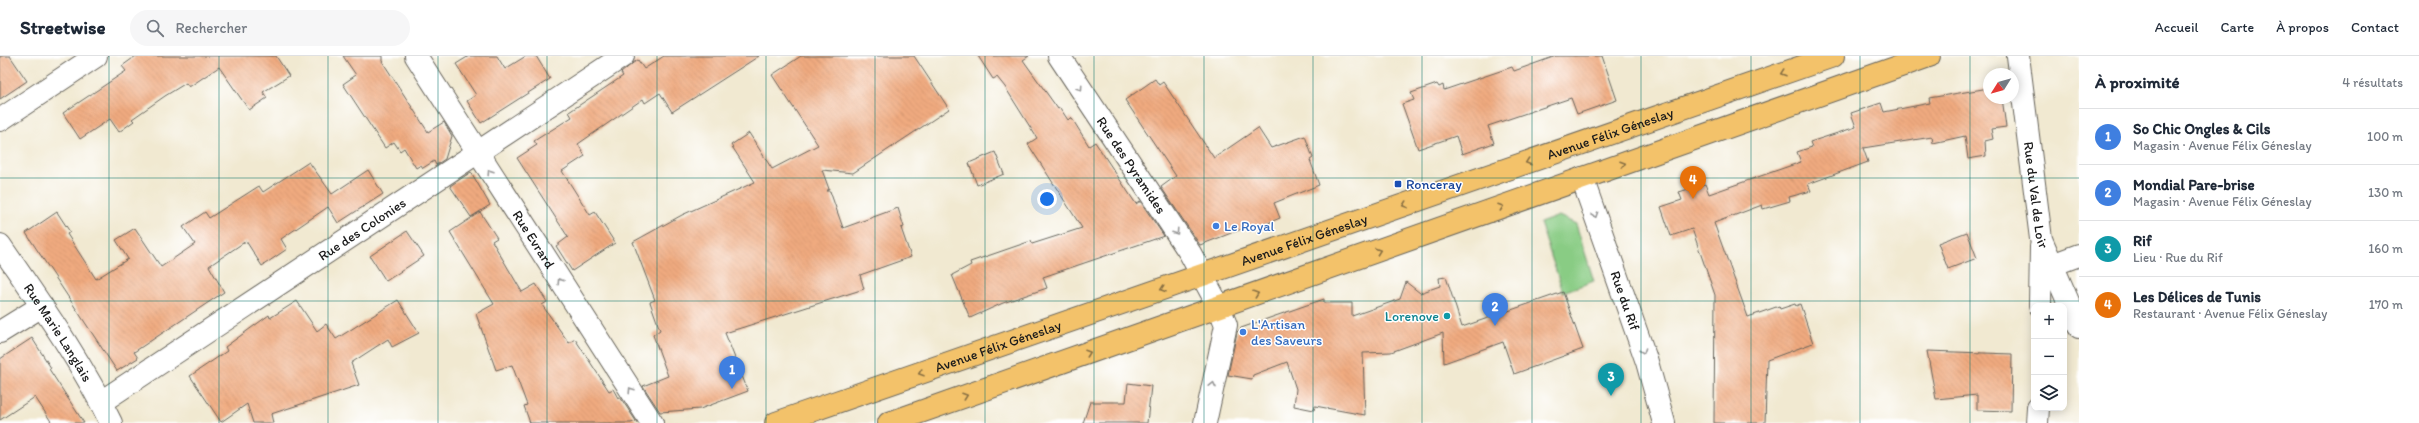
<!DOCTYPE html>
<html lang="fr">
<head>
<meta charset="utf-8">
<style>
	body { margin:0; font-family:Itim,sans-serif; background:#f6f6f7; color:#1f2937 }
	.controls { position:absolute; right:12px; bottom:12px; display:grid; overflow:hidden; border-radius:8px; box-shadow:0 2px 10px #0003 }
	.controls button { width:36px; height:36px; display:grid; place-items:center; padding:0; border:0; border-bottom:1px solid #e0e1e3; background:#fff; color:#1f2937; font:20px sans-serif }
	.compass { position:absolute; left:1983px; top:12px; width:36px; height:36px; border-radius:50%; background:#fff; box-shadow:0 2px 10px #0003; rotate:233deg }
	.you { position:absolute; left:1047px; top:143px; width:14px; height:14px; margin:-10px; border:3px solid #fff; border-radius:50%; background:#1a73e8; box-shadow:0 0 0 6px #1a73e833 }
	.badge { display:grid; place-items:center; width:26px; height:26px; border-radius:50%; background:#c8321e; color:#fff; font-size:13px; font-weight:700 }
	.pin { position:absolute; translate:-50% -33px; filter:drop-shadow(0 1px 2px #0008) }
	.pin::after { content:''; position:absolute; top:21px; width:14px; height:12px; background:inherit; clip-path:polygon(0 0,100% 0,50% 100%) }
	.list { margin:0; padding:0; list-style:none }
	h2 { display:flex; justify-content:space-between; align-items:center; height:52px; margin:0; padding:0 16px; font-size:17px }
	h2 small { font-size:13px; font-weight:400; color:#747a83 }
	.list li { display:grid; grid-template-columns:26px 1fr auto; gap:12px; align-items:center; box-sizing:border-box; height:56px; padding:0 16px; border-top:1px solid #e0e1e3 }
	.list b { display:block; font-size:15px; white-space:nowrap }
	.list p { margin:0; font-size:13px; white-space:nowrap; color:#747a83 }
	.list em { font-size:13px; font-style:normal; color:#747a83 }
	.icon { flex:none; width:22px; height:22px; fill:none; stroke:currentColor; stroke-width:2; stroke-linecap:round; stroke-linejoin:round }
	.map { position:relative; flex:none; width:2079px; height:367px; overflow:hidden }
	header { display:flex; align-items:center; gap:24px; box-sizing:border-box; height:56px; padding:0 20px; background:#fff; border-bottom:1px solid #e0e1e3 }
	header strong { font-size:19px }
	nav { display:flex; gap:22px; margin-inline-start:auto; font-size:14px }
	.search { width:280px; height:36px; background:#f6f6f7; display:flex; align-items:center; gap:10px; box-sizing:border-box; padding:0 14px; border-radius:22px; color:#747a83; font-size:15px }
	main { display:flex }
	aside { flex:1; background:#fff }
	.map>svg:first-child { display:block }
	.green { fill:#89cc84; stroke:#527450 }
	.building { fill:url(#building-back-hatch) }
	.lines { fill:none; stroke-linecap:round; stroke-linejoin:round }
	.minor-casing { stroke:#67645b; stroke-width:24 }
	.primary-casing { stroke:#67645b; stroke-width:24 }
	.minor { stroke:#fff; stroke-width:22 }
	.primary { stroke:#f3c26a; stroke-width:22 }
	.oneway { stroke:#886f43 }
	.oneway2 { stroke:#999 }
	.grid { fill:none; stroke:#0f766e; stroke-width:1; stroke-opacity:0.55 }
	.transit-dot { fill:#1a4fb4; stroke:#fff; stroke-width:1.5 }
	.shop-dot { fill:#3f7fe0; stroke:#fff; stroke-width:1.5 }
	.culture-dot { fill:#0f9aa8; stroke:#fff; stroke-width:1.5 }
	.labels { text-anchor:middle; dominant-baseline:central; stroke-width:3; stroke-linejoin:round; paint-order:stroke }
	.street-label { font-size:14px; fill:#1c1c1c; stroke:#fff }
	.transit-label { font-size:14px; fill:#164399; stroke:#fff; text-anchor:start }
	.shop-label { font-size:14px; fill:#366cbe; stroke:#fff; text-anchor:start }
	.culture-label { font-size:14px; fill:#0d838f; stroke:#fff; text-anchor:end }
</style>
</head>
<body>
<header>
<strong>Streetwise</strong>
<div class="search"><svg class="icon" aria-label="search" viewBox="0 0 24 24"><circle cx="10" cy="10" r="6"/><path d="M15 15l6 6"/></svg>Rechercher</div>
<nav><a>Accueil</a><a>Carte</a><a>À propos</a><a>Contact</a></nav>
</header>
<main>
<div class="map">
<svg width="2079" height="367" viewBox="0 0 2079 367">
	<defs>
		<pattern id="building-back-hatch" width="6" height="6" patternUnits="userSpaceOnUse"><rect width="6" height="6" fill="#f0aa7f"/><path d="M-1 5l2 2M0 0l6 6M5-1l2 2" fill="none" stroke="#cd926d"/></pattern>
	</defs>
	<rect width="100%" height="100%" fill="#fff"/>
	<filter id="ink" filterUnits="userSpaceOnUse"><feTurbulence type="fractalNoise" baseFrequency=".025" numOctaves="2"/><feDisplacementMap in="SourceGraphic" scale="8" xChannelSelector="R" yChannelSelector="G"/><feConvolveMatrix kernelMatrix="1 2 1 2 8 2 1 2 1" color-interpolation-filters="sRGB"/></filter>
	<filter id="wash" filterUnits="userSpaceOnUse"><feTurbulence type="fractalNoise" baseFrequency=".012" numOctaves="4" result="noise"/><feDisplacementMap in="SourceGraphic" scale="16" xChannelSelector="R" yChannelSelector="G"/><feGaussianBlur stdDeviation="0.9" result="paint"/><feColorMatrix in="noise" values="0 0 0 0 0 0 0 0 0 0 0 0 0 0 0 0 0 1.4 0 .05"/><feComposite in="paint" operator="in"/></filter>
	<g filter="url(#wash)">
		<rect width="100%" height="100%" fill="#f1e9d1"/>
		<polygon class="green" points="1559,160 1576,168 1594,225 1563,236 1540,167"/>
		<g id="blocks">
			<g class="building">
				<polygon points="0,0 10,0 27,25 0,43"/>
				<polygon points="136,0 276,0 289,20 263,36 267,42 249,54 219,11 189,31 186,27 165,40 132,63 134,65 119,76 110,63 80,83 63,57 126,15 122,10"/>
				<polygon points="343,0 382,0 382,5 428,76 444,66 452,80 445,103 436,109 434,105 423,112 421,109 416,112 404,92 400,95 394,86 385,92 343,28 356,19"/>
				<polygon points="469,0 497,0 505,13 526,0 536,0 550,23 481,67 467,45 476,39 456,8"/>
				<polygon points="664,0 759,0 672,56 660,37 645,47 643,43 578,88 585,100 562,115 590,159 595,156 615,187 572,215 556,190 568,181 517,102 537,89 534,85 572,61 569,56 623,20 621,17 633,7 638,4 644,13"/>
				<polygon points="801,0 914,0 949,53 853,117 822,114 829,133 826,135 830,135 843,172 898,152 904,171 901,172 911,201 860,219 864,233 725,277 748,335 700,353 660,356 643,330 668,320 653,279 660,274 650,246 655,244 633,186 682,159 755,126 731,89 749,77 772,113 818,89 772,19"/>
				<polygon points="978,0 1029,0 1023,4 1058,53 1060,52 1068,64 1071,61 1089,90 1095,86 1136,148 1140,145 1164,180 1043,221 1047,232 1003,247 970,262 952,219 971,209 970,206 1031,185 1032,188 1082,172 1028,88 1037,82 1005,31 997,21 993,23"/>
				<polygon points="1556,0 1602,0 1617,44 1577,58 1571,42 1488,70 1494,87 1462,98 1456,80 1418,93 1402,48 1414,44 1411,37 1437,28 1439,31 1443,29 1444,34 1512,11 1514,15"/>
				<polygon points="1155,23 1159,29 1163,26 1214,102 1258,72 1271,92 1305,80 1313,102 1310,104 1319,129 1274,147 1280,162 1249,175 1247,171 1200,189 1161,131 1176,120 1125,44"/>
				<polygon points="1989,32 1989,42 2002,42 2006,71 1991,73 1993,83 1985,85 1986,100 1968,103 1965,80 1933,87 1932,81 1863,92 1868,106 1808,128 1811,135 1789,141 1790,145 1763,153 1762,149 1714,167 1748,261 1779,250 1780,253 1795,248 1796,250 1800,248 1813,287 1767,304 1765,367 1714,367 1715,239 1692,173 1671,180 1661,151 1682,144 1679,136 1705,128 1709,138 1801,106 1797,96 1812,91 1810,86 1856,71 1851,57 1881,47 1884,56 1930,47 1929,42"/>
				<polygon points="995,96 1004,118 977,129 969,107"/>
				<polygon points="309,106 332,138 368,114 383,138 338,167 328,151 281,183 287,193 262,210 246,185 209,210 224,236 134,296 138,302 117,315 26,177 57,156 70,176 67,178 96,223 128,203 116,184 135,172 161,211 195,188 183,171 205,156 209,162 259,130 263,136"/>
				<polygon points="471,116 490,149 471,161 450,130"/>
				<polygon points="480,156 497,182 492,185 522,236 536,228 547,246 542,249 569,287 575,283 609,335 613,333 618,342 620,341 636,365 631,367 530,367 524,350 527,349 512,309 496,314 476,258 494,248 450,176"/>
				<polygon points="407,175 424,200 386,225 370,200"/>
				<polygon points="1967,176 1977,202 1948,213 1938,187"/>
				<polygon points="1446,221 1462,271 1563,236 1583,293 1514,318 1503,286 1444,307 1443,277 1391,296 1363,297 1365,359 1315,350 1314,354 1294,350 1296,333 1287,306 1253,319 1252,323 1228,319 1237,276 1241,272 1324,243 1324,247 1352,247 1352,260 1400,243 1406,226 1420,237 1440,230 1439,222"/>
				<polygon points="398,244 419,277 392,291 388,283 351,307 359,329 271,358 273,367 253,367 247,348 221,366 190,320 227,295 225,291 269,259 270,262 297,245 317,275 326,268 336,283"/>
				<polygon points="32,282 51,312 49,313 84,367 52,367 35,341 0,364 0,303"/>
				<polygon points="1927,295 2012,298 2011,355 1977,354 1977,339 1936,343"/>
				<polygon points="1128,327 1151,330 1147,367 1083,367 1090,346 1126,346"/>
			</g>
		</g>
	</g>
	<g filter="url(#ink)">
		<use href="#blocks" fill-opacity="0" stroke="#67645b" stroke-width="1"/>
		<g class="lines">
			<defs>
				<g id="minor">
					<path id="s1" d="M416,0l236,367"/>
					<path id="s2" d="M1059,0l131,197 29,54 7,18 -21,98"/>
					<path id="s3" d="M2018,0l23,183 38,88"/>
					<polyline points="0,64 96,0"/>
					<path id="s4" d="M1582,122l65,184 17,61"/>
					<path id="s5" d="M0,189c39,57 81,115 111,178"/>
					<polyline points="2041,213 2079,199"/>
					<polyline points="2040,250 2041,191"/>
					<polyline points="0,276 42,250"/>
					<path id="s6" d="M101,346l522,-346"/>
					<polyline points="2037,367 2038,352"/>
				</g>
				<g id="primary">
					<path id="s7" d="M776,367l1057,-367"/>
					<polyline points="889,367 1929,0"/>
				</g>
			</defs>
			<use href="#minor" class="minor-casing"/>
			<use href="#primary" class="primary-casing"/>
			<use href="#minor" class="minor"/>
			<use href="#primary" class="primary"/>
		</g>
		<defs><path id="oneway-chevron" d="M-2-3.5L2.5 0L-2 3.5" fill="none" stroke-width="1.6" stroke-linecap="round" stroke-linejoin="round"/></defs>
		<g class="oneway">
			<use href="#oneway-chevron" transform="translate(1783 17) rotate(161)"/>
			<use href="#oneway-chevron" transform="translate(1528 106) rotate(161)"/>
			<use href="#oneway-chevron" transform="translate(1623 108) rotate(-19)"/>
			<use href="#oneway-chevron" transform="translate(1405 149) rotate(161)"/>
			<use href="#oneway-chevron" transform="translate(1501 151) rotate(-19)"/>
			<use href="#oneway-chevron" transform="translate(1378 195) rotate(-19)"/>
			<use href="#oneway-chevron" transform="translate(1163 233) rotate(161)"/>
			<use href="#oneway-chevron" transform="translate(1256 238) rotate(-19)"/>
			<use href="#oneway-chevron" transform="translate(1088 297) rotate(-19)"/>
			<use href="#oneway-chevron" transform="translate(921 317) rotate(161)"/>
			<use href="#oneway-chevron" transform="translate(965 340) rotate(-19)"/>
		</g>
		<g class="oneway2">
			<use href="#oneway-chevron" transform="translate(1080 32) rotate(56)"/>
			<use href="#oneway-chevron" transform="translate(490 116) rotate(-123)"/>
			<use href="#oneway-chevron" transform="translate(1595 159) rotate(71)"/>
			<use href="#oneway-chevron" transform="translate(1176 176) rotate(56)"/>
			<use href="#oneway-chevron" transform="translate(560 225) rotate(-123)"/>
			<use href="#oneway-chevron" transform="translate(1643 295) rotate(71)"/>
			<use href="#oneway-chevron" transform="translate(1213 329) rotate(-78)"/>
			<use href="#oneway-chevron" transform="translate(631 334) rotate(-123)"/>
		</g>
	</g>
	<path class="grid" d="M109,0v367M219,0v367M328,0v367M438,0v367M547,0v367M657,0v367M766,0v367M875,0v367M985,0v367M1094,0v367M1204,0v367M1313,0v367M1422,0v367M1532,0v367M1641,0v367M1751,0v367M1860,0v367M1970,0v367M0,122h2079M0,245h2079"/>
	<rect class="transit-dot" x="1394" y="124" width="8" height="8" rx="2"/>
	<g class="shop-dot">
		<circle cx="1216" cy="170" r="4"/>
		<circle cx="1243" cy="276" r="4"/>
	</g>
	<circle class="culture-dot" cx="1447" cy="260" r="4"/>
	<g class="labels">
		<g class="street-label">
			<text stroke="none"><textPath href="#s7" startOffset="883">Avenue Félix Géneslay</textPath></text>
			<text stroke="none"><textPath href="#s2" startOffset="131">Rue des Pyramides</textPath></text>
			<text stroke="none"><textPath href="#s3" startOffset="140">Rue du Val de Loir</textPath></text>
			<text stroke="none"><textPath href="#s6" startOffset="313">Rue des Colonies</textPath></text>
			<text stroke="none"><textPath href="#s7" startOffset="559">Avenue Félix Géneslay</textPath></text>
			<text stroke="none"><textPath href="#s1" startOffset="218">Rue Evrard</textPath></text>
			<text stroke="none"><textPath href="#s4" startOffset="130">Rue du Rif</textPath></text>
			<text stroke="none"><textPath href="#s5" startOffset="105">Rue Marie Langlais</textPath></text>
			<text stroke="none"><textPath href="#s7" startOffset="235">Avenue Félix Géneslay</textPath></text>
		</g>
		<g class="transit-label">
			<text x="1406" y="128">Ronceray</text>
		</g>
		<g class="shop-label">
			<text x="1224" y="170">Le Royal</text>
			<text x="1251" y="268">L'Artisan<tspan x="1251" dy="16">des Saveurs</tspan></text>
		</g>
		<g class="culture-label">
			<text x="1439" y="260">Lorenove</text>
		</g>
	</g>
</svg>
<div class="controls">
<button>+</button>
<button>−</button>
<button><svg class="icon" aria-label="layers" viewBox="0 0 24 24"><path d="M12 4l9 5-9 5-9-5zM3 14l9 5 9-5"/></svg></button>
</div>
<svg class="compass" viewBox="-18 -18 36 36"><path d="M0-13l5 13h-10z" fill="#e53935"/><path d="M0 13l5-13h-10z" fill="#747a83"/></svg>
<div class="you"></div>
<div class="pin badge" style="left:732px;top:333px;background:#3f7fe0">1</div>
<div class="pin badge" style="left:1495px;top:270px;background:#3f7fe0">2</div>
<div class="pin badge" style="left:1611px;top:340px;background:#0f9aa8">3</div>
<div class="pin badge" style="left:1693px;top:143px;background:#e8710a">4</div>
</div>
<aside>
<h2>À proximité<small>4 résultats</small></h2>
<ul class="list">
<li><span class="badge" style="background:#3f7fe0">1</span><div><b>So Chic Ongles &amp; Cils</b><p>Magasin · Avenue Félix Géneslay</p></div><em>100 m</em></li>
<li><span class="badge" style="background:#3f7fe0">2</span><div><b>Mondial Pare-brise</b><p>Magasin · Avenue Félix Géneslay</p></div><em>130 m</em></li>
<li><span class="badge" style="background:#0f9aa8">3</span><div><b>Rif</b><p>Lieu · Rue du Rif</p></div><em>160 m</em></li>
<li><span class="badge" style="background:#e8710a">4</span><div><b>Les Délices de Tunis</b><p>Restaurant · Avenue Félix Géneslay</p></div><em>170 m</em></li>
</ul>
</aside>
</main>
</body>
</html>
